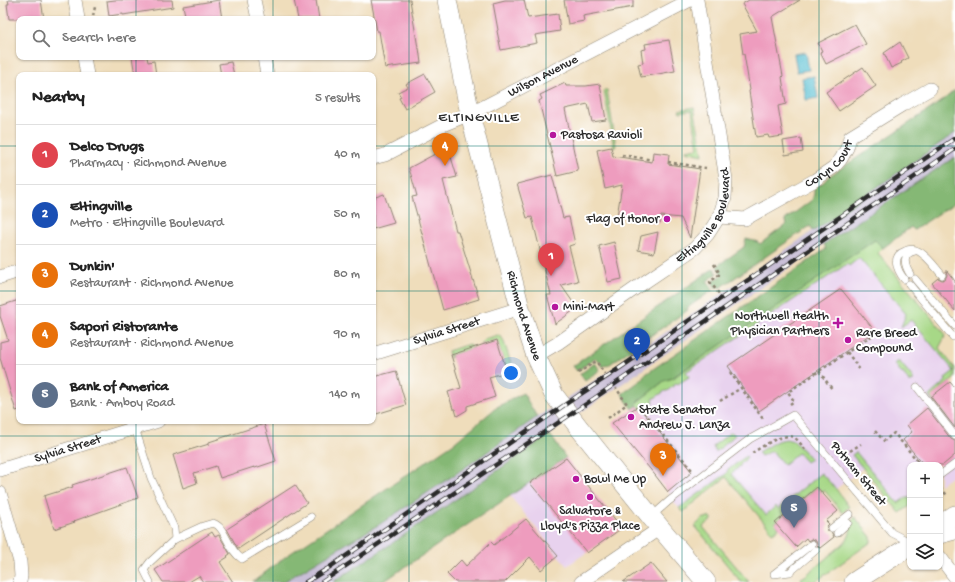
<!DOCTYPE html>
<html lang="en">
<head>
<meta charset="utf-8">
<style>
	body { margin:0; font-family:"Gochi Hand",sans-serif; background:#f6f6f6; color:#222 }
	.controls { position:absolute; right:12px; bottom:12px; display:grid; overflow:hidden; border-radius:8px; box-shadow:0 1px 3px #0004 }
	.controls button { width:36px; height:36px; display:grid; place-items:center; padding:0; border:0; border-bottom:1px solid #e0e0e0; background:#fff; color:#222; font:20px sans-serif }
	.you { position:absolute; left:511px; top:373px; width:14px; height:14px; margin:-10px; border:3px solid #fff; border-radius:50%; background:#1a73e8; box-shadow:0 0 0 6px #1a73e833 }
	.badge { display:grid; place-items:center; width:26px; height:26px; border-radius:50%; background:#b5179e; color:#fff; font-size:13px; font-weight:700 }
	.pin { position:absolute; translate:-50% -33px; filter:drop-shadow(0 1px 2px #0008) }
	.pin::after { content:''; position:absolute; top:21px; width:14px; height:12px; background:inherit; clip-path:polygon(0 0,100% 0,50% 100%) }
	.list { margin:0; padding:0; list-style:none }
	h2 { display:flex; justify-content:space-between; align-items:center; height:52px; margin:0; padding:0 16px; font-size:17px }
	h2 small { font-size:13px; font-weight:400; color:#767676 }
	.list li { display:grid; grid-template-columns:26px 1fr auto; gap:12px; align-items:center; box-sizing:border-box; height:60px; padding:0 16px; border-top:1px solid #e0e0e0 }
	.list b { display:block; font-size:15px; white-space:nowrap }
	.list p { margin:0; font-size:13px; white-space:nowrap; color:#767676 }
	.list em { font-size:13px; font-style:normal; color:#767676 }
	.icon { flex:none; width:22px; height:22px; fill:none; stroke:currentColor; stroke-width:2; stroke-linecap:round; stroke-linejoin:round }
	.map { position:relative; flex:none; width:955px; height:582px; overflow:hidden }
	.search { position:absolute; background:#fff; box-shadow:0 1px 3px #0004; left:16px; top:16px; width:360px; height:44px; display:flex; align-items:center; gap:10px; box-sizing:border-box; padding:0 14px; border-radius:8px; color:#767676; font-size:15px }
	.panel { position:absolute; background:#fff; box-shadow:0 1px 3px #0004; left:16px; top:72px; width:360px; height:352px; border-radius:8px }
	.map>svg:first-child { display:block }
	.built { fill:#e8d2ee }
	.industrial { fill:#c9bfd7 }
	.green { fill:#a7d887; stroke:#698259 }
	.forest { fill:#85b874; stroke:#587250 }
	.water { fill:#53bdd0; stroke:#3f747e }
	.building { fill:#ee9cbe }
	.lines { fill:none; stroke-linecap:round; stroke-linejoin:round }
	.lane-casing { stroke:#8d8473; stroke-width:8 }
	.street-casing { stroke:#8d8473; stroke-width:14 }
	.secondary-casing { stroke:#8d8473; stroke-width:20 }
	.path { stroke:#8d8473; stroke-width:2.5; stroke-dasharray:3 3; stroke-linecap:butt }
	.lane { stroke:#fff; stroke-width:7 }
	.street { stroke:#fff; stroke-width:13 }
	.secondary { stroke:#fff; stroke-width:19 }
	.rail-casing { stroke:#2b2b2b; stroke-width:4.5 }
	.rail { stroke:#fff; stroke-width:3; stroke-dasharray:9; stroke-linecap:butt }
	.grid { fill:none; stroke:#0f766e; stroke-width:1; stroke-opacity:0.55 }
	.poi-dot { fill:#b5179e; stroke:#fff; stroke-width:1.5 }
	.labels { text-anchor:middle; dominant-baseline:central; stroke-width:4; stroke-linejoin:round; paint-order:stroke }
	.street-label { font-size:13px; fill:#2b2b2b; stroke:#fff }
	.poi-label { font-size:13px; fill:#2b2b2b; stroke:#fff; text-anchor:start }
	.neighbourhood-label { font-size:14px; letter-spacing:1px; fill:#2b2b2b; stroke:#fff }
</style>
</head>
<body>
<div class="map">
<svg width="955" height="582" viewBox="0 0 955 582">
	<rect width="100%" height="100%" fill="#fff"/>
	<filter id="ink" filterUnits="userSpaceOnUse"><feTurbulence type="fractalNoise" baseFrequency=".025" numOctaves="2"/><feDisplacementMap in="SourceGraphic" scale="8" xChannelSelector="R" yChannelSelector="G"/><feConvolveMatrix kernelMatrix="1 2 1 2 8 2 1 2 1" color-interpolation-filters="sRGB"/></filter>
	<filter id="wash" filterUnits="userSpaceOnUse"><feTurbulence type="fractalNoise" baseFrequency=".012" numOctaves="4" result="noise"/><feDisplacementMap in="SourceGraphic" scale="16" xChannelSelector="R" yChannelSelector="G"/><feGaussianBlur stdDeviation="0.9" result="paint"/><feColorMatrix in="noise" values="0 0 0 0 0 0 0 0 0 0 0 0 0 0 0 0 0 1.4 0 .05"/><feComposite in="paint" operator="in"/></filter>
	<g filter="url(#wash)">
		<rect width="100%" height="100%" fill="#efddbb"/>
		<g class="built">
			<polygon points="858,251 955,368 955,378 932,396 955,425 955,474 940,485 940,465 910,465 910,506 900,513 863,468 836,489 821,473 778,509 776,507 766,515 728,470 726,474 679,508 669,496 670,494 655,475 612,423 638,406 675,376"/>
			<polygon points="566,458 622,528 567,566 510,496"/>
		</g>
		<polygon class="industrial" points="955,133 955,157 824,244 746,298 394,542 333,582 283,582 349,542 380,524 457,473 537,417 605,374"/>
		<g class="green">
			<polygon points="604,90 607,90 616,146 614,148"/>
			<polygon points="694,107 703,155 686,151 686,150 698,148 692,110 680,112 679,110"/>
			<polygon points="876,239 883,248 878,253 946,335 939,348 955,368 955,378 932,396 955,428 929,397 930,395 946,381 945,378 954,371 911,320 901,327 906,314 859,258 849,266 847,264 686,372 689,377 678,384 677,383 667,391 665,391 653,399 654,402 642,411 636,403 664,381 673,378 740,331"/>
			<polygon points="498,335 501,337 503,339 513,369 507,372 497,341 481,345 484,339"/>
			<polygon points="469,344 473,348 451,355 452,357 450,358 448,351"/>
			<polygon points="897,362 900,362 913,378 913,381 912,382 909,382 903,373 902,374 896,365 895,363"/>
			<polygon points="731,432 735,435 717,451 715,451 714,449 713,446"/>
			<polygon points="786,439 794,441 811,459 806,462 798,453 784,465 772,451 761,456 758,452 777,441"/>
			<polygon points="856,452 898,503 905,498 910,498 910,506 900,513 852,455"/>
			<polygon points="746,456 747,458 740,464 741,465 731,474 766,515 776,506 778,509 821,473 836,489 849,507 843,513 824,490 822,492 817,487 775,522 779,528 773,533 726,477 683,512 679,508 726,474 728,470"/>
			<polygon points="708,517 712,518 712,520 703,527 749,582 741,582 695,526 702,519"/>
			<path d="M855,517l16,20v5l-56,40h-13l-2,-4 5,-2 38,-32c2,-3 5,-5 6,-8 3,-7 0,-14 6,-19z"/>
		</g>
		<g class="forest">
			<polygon points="955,90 955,133 814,231 810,226 720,288 719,286 716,288 712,282 722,275 717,266 744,247 746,239 758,242 760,244 787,224 785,220 812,200 814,194 814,188 824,182 828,177 941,102"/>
			<polygon points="955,157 955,203 914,230 911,227 883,248 875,240 675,376 674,378 669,379 664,381 636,403 638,406 632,409 622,394 644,378 643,376 826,249 824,244"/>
			<polygon points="714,268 717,274 707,281 713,290 687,308 688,310 607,366 605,365 603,367 596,358 577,371 573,366"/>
			<polygon points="595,363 600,370 585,381 580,374"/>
			<polygon points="523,393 537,417 457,473 380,524 349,542 283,582 253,582 285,557 454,443 497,407"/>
			<polygon points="549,435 551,436 566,458 383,582 333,582 394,542"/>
		</g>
		<g class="water">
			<polygon points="806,52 809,70 797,72 794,54"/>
			<polygon points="814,76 818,98 806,100 802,78"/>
		</g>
		<g id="blocks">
			<g class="building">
				<polygon points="8,0 41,0 44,19 9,19 7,4 9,4"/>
				<polygon points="115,0 172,0 173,7 123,15 123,14 109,16 107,1"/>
				<polygon points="219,0 222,19 186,19 183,6"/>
				<polygon points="294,0 316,0 319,19 298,19"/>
				<polygon points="371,0 410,0 418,48 419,48 421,63 385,68 379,31 377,31"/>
				<polygon points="505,0 524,0 528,18 558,14 560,31 535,35 537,43 501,50 497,31 498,30 493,3"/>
				<polygon points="564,0 633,0 633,7 583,16 584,21 568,24"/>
				<polygon points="749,0 800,0 772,17 783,76 782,77 786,104 778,106 783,136 769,138 768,135 756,137 749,91 750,90 744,54 743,54 740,34 757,31 742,4"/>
				<polygon points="855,24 866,44 826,64 820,52 822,51 818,43"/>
				<polygon points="669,40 675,71 641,77 638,64 643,63 641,50 646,49 645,44"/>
				<polygon points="900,42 908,58 901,62 902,63 891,68 884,53"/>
				<polygon points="132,57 147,57 148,62 154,61 156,75 135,75"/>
				<polygon points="231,62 234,75 221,75 219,64"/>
				<polygon points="863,67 876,86 839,111 826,92"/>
				<polygon points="425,74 435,92 405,109 399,98 401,97 398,92 408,87 406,84"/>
				<polygon points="565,83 566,86 586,86 600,84 606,120 592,122 588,104 565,109 578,171 557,176 539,101 542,99 540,95"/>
				<polygon points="801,138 803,152 785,155 783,141"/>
				<polygon points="448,147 457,177 443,180 456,231 458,231 479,299 443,310 412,197 417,196 409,168"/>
				<polygon points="611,147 613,156 652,162 653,152 669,154 668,164 700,169 690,238 681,218 661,216 660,223 617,216 622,185 605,189 597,150"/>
				<polygon points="552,175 563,218 569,217 575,244 569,246 578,281 561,285 577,308 555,324 547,295 551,295 532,217 527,218 517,184"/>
				<polygon points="384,194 394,223 373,229 373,198"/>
				<polygon points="658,232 654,253 638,250 641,236"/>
				<polygon points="614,242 622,279 608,282 599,246"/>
				<polygon points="946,271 947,271 955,281 955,311 932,283 938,278 942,280 945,279 947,275"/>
				<polygon points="841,289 875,331 759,411 728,366"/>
				<polygon points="19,300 19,410 16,411 0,358 0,342 8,340 0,316 0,306"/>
				<polygon points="497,340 507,372 489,377 495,397 467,406 467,410 457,416 455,409 453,409 448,392 461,388 451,355"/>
				<polygon points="396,371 406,405 373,415 373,377"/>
				<polygon points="950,382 955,388 955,428 931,397"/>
				<polygon points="638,406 692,472 668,492 655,475 612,423"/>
				<polygon points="927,408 951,439 955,441 955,455 943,465 924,465 903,440 912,432 907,425"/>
				<polygon points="264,424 276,461 255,468 254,467 220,478 216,466 194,473 197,483 183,488 173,455 209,444 209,442"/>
				<polygon points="566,458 622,528 587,553 530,483"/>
				<polygon points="127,467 138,498 74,521 75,522 54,529 44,496 73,487 72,485"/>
				<polygon points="295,485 307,503 238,549 227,529"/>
				<polygon points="817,487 838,511 826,521 829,524 827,526 828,531 832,533 834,537 820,548 817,545 816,541 814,540 811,539 808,541 806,538 796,547 775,523"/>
				<polygon points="526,519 558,556 541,570 530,557 505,582 455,582 447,574 461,560 466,566 491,542 494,545"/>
				<polygon points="212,532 215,537 219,535 230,554 227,556 228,557 220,562 233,582 203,582 199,576 189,582 163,582 155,570"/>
				<polygon points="651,563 667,582 623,582"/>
			</g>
		</g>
	</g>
	<g filter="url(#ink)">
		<use href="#blocks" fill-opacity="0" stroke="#8d8473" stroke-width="1"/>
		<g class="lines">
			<defs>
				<g id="lane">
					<path d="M910,274c-6,-9 -8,-21 5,-23"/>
					<path d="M904,279c-7,-9 -13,-23 1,-28 4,-2 9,-2 13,0 9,4 17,16 24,24"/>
					<polyline points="915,279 955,326"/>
					<polyline points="909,284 953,337 955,337"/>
					<polyline points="917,387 955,436"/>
					<polyline points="135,428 151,478 174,528 175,539 150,562 144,570 150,582"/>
					<polyline points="940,475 955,464"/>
					<polyline points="652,516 669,501 750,439 793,415 892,533 910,542"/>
					<polyline points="832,528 850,514"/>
					<polyline points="837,533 848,523"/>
					<path d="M175,539l28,-13 10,-3c3,1 6,3 8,6 7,10 10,23 21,30l69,-42"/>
					<polyline points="775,573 812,544"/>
					<polyline points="774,574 790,572 816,550"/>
				</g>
				<g id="street">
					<polyline points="75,0 78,19"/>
					<polyline points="254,0 258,19"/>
					<polyline points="84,57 87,75"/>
					<polyline points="264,57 267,75"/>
					<path id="s1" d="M373,158l12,-3 60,-31 25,-10 220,-114"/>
					<path id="s2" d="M719,217l26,2 70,-39 19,-13 7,-8 6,-11 3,-11 52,-32 28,-16"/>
					<polyline points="0,277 19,271"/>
					<path id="s3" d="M373,354l147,-46"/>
					<path id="s4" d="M536,356l22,-13 75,-53 62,-42 13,-14 11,-17 6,-19 1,-19 -29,-179"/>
					<path id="s5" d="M0,470l158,-49"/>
					<polyline points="0,493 20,562 21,576 20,582"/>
					<polyline points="940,537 955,533"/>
					<polyline points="940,557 955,577"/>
					<polyline points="581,582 660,528"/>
				</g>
				<g id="secondary">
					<path id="s6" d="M447,0l23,114 50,194 16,48 18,39 26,34 71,88 55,65"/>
					<polyline points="940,525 955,515"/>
					<polyline points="854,582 910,546"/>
				</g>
			</defs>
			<use href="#lane" class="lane-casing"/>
			<use href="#street" class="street-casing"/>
			<use href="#secondary" class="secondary-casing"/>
			<g class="path">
				<polyline points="93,16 95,7"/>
				<polyline points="622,155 653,160"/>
				<polyline points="668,162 706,168"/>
				<polyline points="714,264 720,274 710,282 720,295"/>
				<polyline points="847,352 860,370"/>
				<polyline points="819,371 832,389"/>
				<polyline points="730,372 763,419"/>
				<polyline points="578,373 596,361 605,374"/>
				<polyline points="720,401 741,388"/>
				<polyline points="790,404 794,401 788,392 876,333"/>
				<polyline points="644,412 692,470"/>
				<polyline points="608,418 627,404 616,388"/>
				<polyline points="875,431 884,441 894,433 921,465"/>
				<polyline points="850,451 861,444"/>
				<path d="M752,453c10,-6 32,-22 43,-15 4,3 7,8 11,12"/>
				<polyline points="940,488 947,495"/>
			</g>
			<use href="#lane" class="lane"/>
			<use href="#street" class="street"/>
			<use href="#secondary" class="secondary"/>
			<defs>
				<g id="rail">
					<polyline points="306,582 327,569 579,395 611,374 955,138"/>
					<polyline points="322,582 586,404 955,149"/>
				</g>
			</defs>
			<use href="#rail" class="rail-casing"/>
			<use href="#rail" class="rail"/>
		</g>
	</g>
	<path class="grid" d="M136,0v19M273,0v19M409,0v582M546,0v582M682,0v582M819,0v582M136,57v18M273,57v18M0,146h19M373,146h582M0,291h19M373,291h582M136,421v161M273,421v161M0,436h955"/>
	<g class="poi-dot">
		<circle cx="553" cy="135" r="4"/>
		<circle cx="667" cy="219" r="4"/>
		<circle cx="555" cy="307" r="4"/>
		<path d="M836 317h4v4h4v4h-4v4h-4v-4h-4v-4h4z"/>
		<circle cx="848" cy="340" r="4"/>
		<circle cx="631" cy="417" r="4"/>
		<circle cx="576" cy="479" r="4"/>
		<circle cx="590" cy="497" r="4"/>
	</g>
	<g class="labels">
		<g class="street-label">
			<text stroke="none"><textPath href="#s1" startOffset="189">Wilson Avenue</textPath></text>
			<text stroke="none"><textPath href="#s2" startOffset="128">Coryn Court</textPath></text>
			<text stroke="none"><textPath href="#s4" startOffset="226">Eltingville Boulevard</textPath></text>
			<text stroke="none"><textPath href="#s6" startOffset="325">Richmond Avenue</textPath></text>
			<text stroke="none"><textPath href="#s3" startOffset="77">Sylvia Street</textPath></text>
			<text stroke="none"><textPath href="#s5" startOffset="71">Sylvia Street</textPath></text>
			<text transform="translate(858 474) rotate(50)">Putnam Street</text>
		</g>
		<g class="poi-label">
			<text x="561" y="135">Pastosa Ravioli</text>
			<text x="659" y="219" text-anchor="end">Flag of Honor</text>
			<text x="563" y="307">Mini-Mart</text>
			<text x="829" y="316" text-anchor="end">Northwell Health<tspan x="829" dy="15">Physician Partners</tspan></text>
			<text x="856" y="333">Rare Breed<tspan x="856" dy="15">Compound</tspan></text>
			<text x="639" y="410">State Senator<tspan x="639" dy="15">Andrew J. Lanza</tspan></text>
			<text x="584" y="479">Bowl Me Up</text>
			<text x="590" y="511" text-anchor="middle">Salvatore &amp;<tspan x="590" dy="15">Lloyd's Pizza Place</tspan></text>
		</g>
		<g class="neighbourhood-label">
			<text x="479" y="118">ELTINGVILLE</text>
		</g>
	</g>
</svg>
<div class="controls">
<button>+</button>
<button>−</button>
<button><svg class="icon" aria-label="layers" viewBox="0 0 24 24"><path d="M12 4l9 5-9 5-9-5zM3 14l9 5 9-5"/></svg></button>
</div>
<div class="you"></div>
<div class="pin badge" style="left:551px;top:276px;background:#e0444e">1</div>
<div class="pin badge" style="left:637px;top:361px;background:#1a4fb4">2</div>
<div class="pin badge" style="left:663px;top:476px;background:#e8710a">3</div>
<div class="pin badge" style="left:445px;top:166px;background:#e8710a">4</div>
<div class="pin badge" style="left:794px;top:528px;background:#5c6f8a">5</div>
<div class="search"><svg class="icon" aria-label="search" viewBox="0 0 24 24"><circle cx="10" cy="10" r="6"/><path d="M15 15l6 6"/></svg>Search here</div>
<section class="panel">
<h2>Nearby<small>5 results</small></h2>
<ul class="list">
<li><span class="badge" style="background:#e0444e">1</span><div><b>Delco Drugs</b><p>Pharmacy · Richmond Avenue</p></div><em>40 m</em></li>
<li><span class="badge" style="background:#1a4fb4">2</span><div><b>Eltingville</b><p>Metro · Eltingville Boulevard</p></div><em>50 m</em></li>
<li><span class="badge" style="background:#e8710a">3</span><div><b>Dunkin'</b><p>Restaurant · Richmond Avenue</p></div><em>80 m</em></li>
<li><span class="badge" style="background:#e8710a">4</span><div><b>Sapori Ristorante</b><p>Restaurant · Richmond Avenue</p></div><em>90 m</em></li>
<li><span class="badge" style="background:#5c6f8a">5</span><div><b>Bank of America</b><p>Bank · Amboy Road</p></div><em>140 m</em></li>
</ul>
</section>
</div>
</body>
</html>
